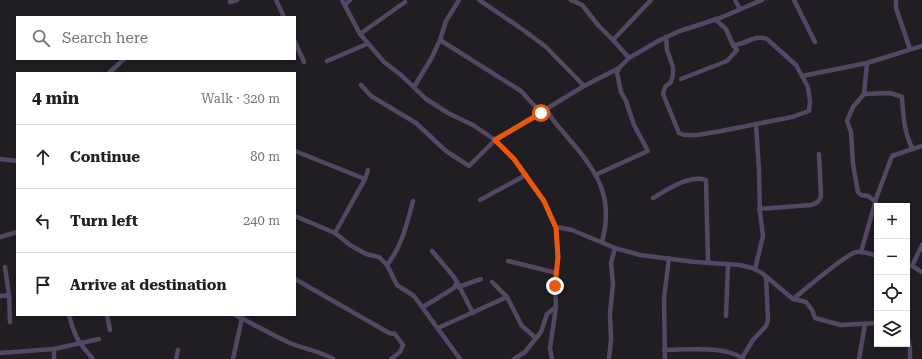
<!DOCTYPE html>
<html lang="en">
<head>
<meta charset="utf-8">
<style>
	body { margin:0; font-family:"Roboto Serif",serif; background:#f6f6f6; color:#202124 }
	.controls { position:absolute; right:12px; bottom:12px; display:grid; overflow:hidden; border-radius:0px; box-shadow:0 2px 6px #0003 }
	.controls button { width:36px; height:36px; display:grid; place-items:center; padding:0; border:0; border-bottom:1px solid #e0e0e0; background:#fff; color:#202124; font:20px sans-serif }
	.stop { position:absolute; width:12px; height:12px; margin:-9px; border:3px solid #ea580c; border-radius:50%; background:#fff }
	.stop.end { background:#ea580c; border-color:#fff; box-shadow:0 1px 4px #0008 }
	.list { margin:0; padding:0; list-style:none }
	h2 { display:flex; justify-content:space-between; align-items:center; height:52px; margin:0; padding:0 16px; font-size:17px }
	h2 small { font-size:13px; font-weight:400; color:#757577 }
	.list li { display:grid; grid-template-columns:26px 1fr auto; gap:12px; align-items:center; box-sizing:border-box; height:64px; padding:0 16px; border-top:1px solid #e0e0e0 }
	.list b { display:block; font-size:15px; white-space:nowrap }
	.list em { font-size:13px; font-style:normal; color:#757577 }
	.icon { flex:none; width:22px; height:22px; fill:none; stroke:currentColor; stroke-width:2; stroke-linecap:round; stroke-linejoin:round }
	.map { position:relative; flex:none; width:922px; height:359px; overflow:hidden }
	.search { position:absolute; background:#fff; box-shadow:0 2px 6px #0003; left:16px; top:16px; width:280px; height:44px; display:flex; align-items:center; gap:10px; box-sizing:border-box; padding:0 14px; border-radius:0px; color:#757577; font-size:15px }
	.panel { position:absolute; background:#fff; box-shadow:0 2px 6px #0003; left:16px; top:72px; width:280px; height:244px; border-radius:0px }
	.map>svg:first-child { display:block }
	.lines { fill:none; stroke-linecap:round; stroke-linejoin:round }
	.street { stroke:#544763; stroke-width:4.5 }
	.route { stroke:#ea580c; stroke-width:5 }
</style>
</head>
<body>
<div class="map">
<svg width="922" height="359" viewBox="0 0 922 359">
	<rect width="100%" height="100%" fill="#201d23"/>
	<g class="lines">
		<g class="street">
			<polyline points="276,0 284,17"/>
			<polyline points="342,0 360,34 384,62 401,75 426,99 448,113 473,125 495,140 514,159 544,201 556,227 558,257 555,286 556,307 547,314 541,332 525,352 514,359"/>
			<polyline points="479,0 522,29 546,47 584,86"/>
			<polyline points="571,0 582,5 598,25 613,40 629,58"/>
			<polyline points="735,0 740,9"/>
			<polyline points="794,0 815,42"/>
			<polyline points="896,0 896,8 910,49"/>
			<polyline points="230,2 237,0"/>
			<polyline points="345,5 350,0"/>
			<polyline points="360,34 405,2"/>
			<path d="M666,37l1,13 6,17v8l-2,7 -6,5 -2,7 16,39 5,2h14l23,-4 71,-14 17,-6 1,-10 -2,-14 -12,-22 -29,-26c-13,-5 -21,6 -34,6l-7,-16 -11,-10"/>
			<polyline points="440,40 521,91 541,113"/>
			<polyline points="613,40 651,0"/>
			<polyline points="295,42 304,62"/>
			<polyline points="327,61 367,44"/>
			<polyline points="867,63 864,94 853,107 847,121 851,132 853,164 858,192 861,195 868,196 876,202"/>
			<polyline points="109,73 124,59"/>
			<polyline points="802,76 867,63 922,46"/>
			<polyline points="681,79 727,61 737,50 733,45"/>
			<polyline points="361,85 371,96 416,123 446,151 469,166 495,140 584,86 619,68 629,58 660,40 680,31 720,18 762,0"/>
			<polyline points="414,87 431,59 440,40 446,21 459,0"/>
			<path d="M864,94l26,-1 12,4c1,17 2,37 11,52"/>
			<path d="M547,110c5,11 14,19 22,29 29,33 45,59 33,103"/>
			<polyline points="295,151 365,179"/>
			<polyline points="0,159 17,161"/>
			<polyline points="595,175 648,151 634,125 626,101 621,92 617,73 619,68"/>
			<path d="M653,198c14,-8 37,-24 53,-18l2,82"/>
			<polyline points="480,200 526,175"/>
			<path d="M759,209l52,-4c6,-2 8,-3 10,-9l-2,-42"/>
			<polyline points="295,216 335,233 350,245 366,254 379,257 387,265 397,285 414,296 460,359"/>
			<polyline points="556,227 572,230 615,248 640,255 695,262 740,265 752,268 762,273 793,299 806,302 812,310 815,318 841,325 877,323"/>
			<polyline points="335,233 365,179 368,170"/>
			<polyline points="0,237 17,232"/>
			<polyline points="922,245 912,266 922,272"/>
			<polyline points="861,252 877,196 892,156 922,146"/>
			<polyline points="508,261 557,273"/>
			<path d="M387,265c15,-19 20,-41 26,-64"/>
			<polyline points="5,267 9,295"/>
			<polyline points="755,269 763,236 760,212 759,171 756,124"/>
			<polyline points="295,279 389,333 395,334 403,345 400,352 391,359"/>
			<polyline points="457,282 473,313"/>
			<polyline points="492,282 507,297 522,326 536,338"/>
			<polyline points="458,287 481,279"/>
			<polyline points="0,296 9,295 10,322"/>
			<path d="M793,299c12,-9 51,-44 63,-47 7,-1 14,2 21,4"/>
			<polyline points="423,307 454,288 457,282 454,277 432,251"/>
			<path d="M69,315c5,21 10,28 24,44"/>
			<polyline points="107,315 110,330"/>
			<path d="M235,315c19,9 36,20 55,28 14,6 30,8 43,16"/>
			<polyline points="726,316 728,264"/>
			<polyline points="438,328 507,297"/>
			<polyline points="907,334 910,348 910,359"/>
			<path d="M664,350c22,0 62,-5 79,9"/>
			<polyline points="0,353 54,349 99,339"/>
			<polyline points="742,358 753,340 766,326 768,320 766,277"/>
			<polyline points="54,359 54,349"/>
			<polyline points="176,359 178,350"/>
			<polyline points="233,359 242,318"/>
			<polyline points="552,359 550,348 556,307"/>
			<polyline points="609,359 611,340 610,313 613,284 611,263 615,248"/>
			<polyline points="665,359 664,298 669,258"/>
			<polyline points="859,359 865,324"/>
		</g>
	</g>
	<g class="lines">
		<polyline class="route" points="541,113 495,140 514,159 544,201 556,228 558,257 555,286"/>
	</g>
</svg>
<div class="controls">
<button>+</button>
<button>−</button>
<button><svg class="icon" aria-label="locate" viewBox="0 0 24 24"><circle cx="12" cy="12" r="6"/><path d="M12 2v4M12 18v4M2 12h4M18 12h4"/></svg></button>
<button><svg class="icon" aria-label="layers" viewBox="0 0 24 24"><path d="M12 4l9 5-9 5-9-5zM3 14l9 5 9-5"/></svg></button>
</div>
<div class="stop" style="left:541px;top:113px"></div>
<div class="stop end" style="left:555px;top:286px"></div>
<div class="search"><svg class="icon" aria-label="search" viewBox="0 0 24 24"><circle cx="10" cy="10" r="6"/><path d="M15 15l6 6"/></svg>Search here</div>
<section class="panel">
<h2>4 min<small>Walk · 320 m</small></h2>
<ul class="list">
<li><svg class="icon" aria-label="ahead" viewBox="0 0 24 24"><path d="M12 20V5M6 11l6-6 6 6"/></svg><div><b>Continue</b></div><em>80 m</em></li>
<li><svg class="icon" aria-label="left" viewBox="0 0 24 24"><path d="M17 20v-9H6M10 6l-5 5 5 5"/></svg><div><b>Turn left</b></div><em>240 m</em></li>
<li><svg class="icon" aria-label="arrive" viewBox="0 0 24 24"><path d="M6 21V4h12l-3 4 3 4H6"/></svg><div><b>Arrive at destination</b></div></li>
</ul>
</section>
</div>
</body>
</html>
